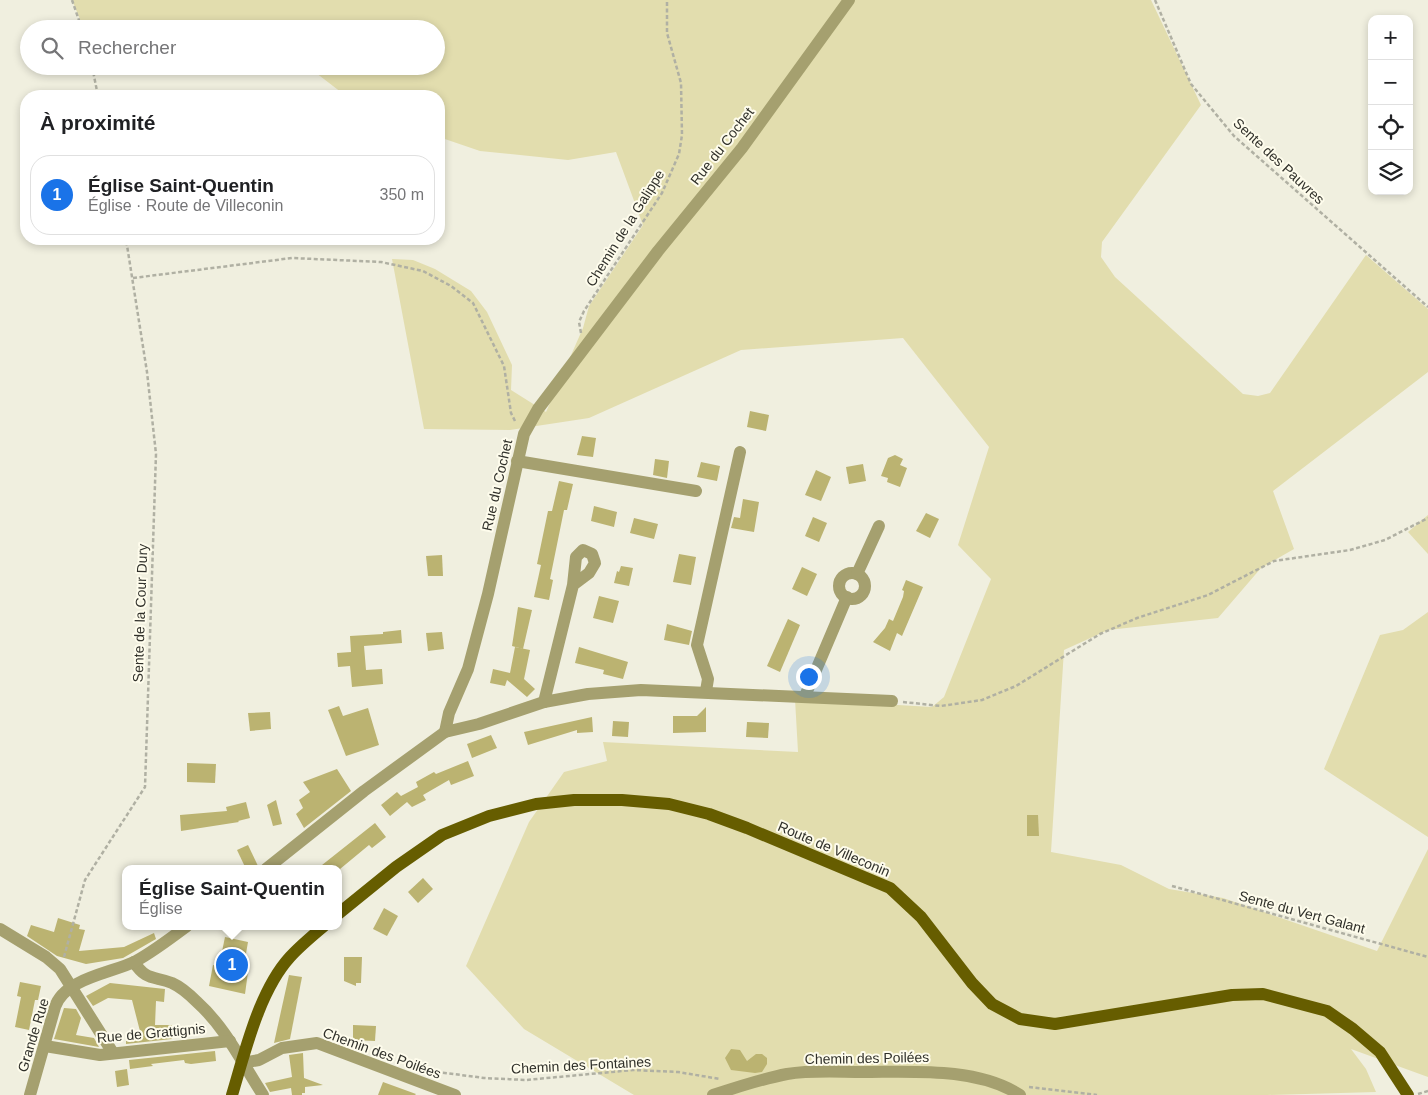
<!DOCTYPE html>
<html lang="fr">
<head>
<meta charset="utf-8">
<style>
	body { margin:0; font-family:Arial,sans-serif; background:#f2f2f2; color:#202124 }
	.controls { position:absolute; right:15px; top:15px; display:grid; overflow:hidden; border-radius:10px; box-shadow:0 2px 8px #0003 }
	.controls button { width:45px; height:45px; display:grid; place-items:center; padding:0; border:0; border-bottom:1px solid #e0e0e0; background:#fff; color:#202124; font:25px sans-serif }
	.you { position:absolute; left:808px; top:676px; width:18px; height:18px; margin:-12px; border:4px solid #fff; border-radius:50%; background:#1a73e8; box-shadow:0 0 0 8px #1a73e833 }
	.badge { display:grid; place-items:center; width:32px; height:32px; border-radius:50%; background:#1a73e8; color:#fff; font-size:16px; font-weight:700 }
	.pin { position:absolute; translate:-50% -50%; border:2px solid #fff; box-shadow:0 1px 5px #0006 }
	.popup { position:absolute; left:122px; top:865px; width:220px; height:65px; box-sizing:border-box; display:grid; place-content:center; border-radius:10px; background:#fff; filter:drop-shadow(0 1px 4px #0005); font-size:16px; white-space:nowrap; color:#757577 }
	.popup b { font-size:19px; color:#202124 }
	.popup::after { content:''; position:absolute; left:50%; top:100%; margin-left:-10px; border:10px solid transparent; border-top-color:#fff }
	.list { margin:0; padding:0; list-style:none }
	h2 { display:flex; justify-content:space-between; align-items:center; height:65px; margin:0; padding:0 20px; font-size:21px }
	h2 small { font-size:16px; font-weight:400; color:#757577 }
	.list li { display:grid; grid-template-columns:32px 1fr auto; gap:15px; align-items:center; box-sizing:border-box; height:80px; margin:0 10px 10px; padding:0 10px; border:1px solid #e0e0e0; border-radius:20px }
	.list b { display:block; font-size:19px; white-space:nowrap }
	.list p { margin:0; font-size:16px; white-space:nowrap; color:#757577 }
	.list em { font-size:16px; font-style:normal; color:#757577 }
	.icon { flex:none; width:28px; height:28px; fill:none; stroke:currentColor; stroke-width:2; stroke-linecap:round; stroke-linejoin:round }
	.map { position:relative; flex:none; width:1428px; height:1095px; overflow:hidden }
	.search { position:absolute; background:#fff; box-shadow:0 2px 8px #0003; left:20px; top:20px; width:425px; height:55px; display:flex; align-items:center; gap:12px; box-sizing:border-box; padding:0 18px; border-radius:28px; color:#757577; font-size:19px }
	.panel { position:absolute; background:#fff; box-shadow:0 2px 8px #0003; left:20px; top:90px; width:425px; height:155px; border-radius:20px }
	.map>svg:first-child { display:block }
	.green { fill:#e2ddae }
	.building { fill:#bbb371 }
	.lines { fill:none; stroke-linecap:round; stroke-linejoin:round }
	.path { stroke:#b0b0a3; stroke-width:2.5; stroke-dasharray:4 2.5; stroke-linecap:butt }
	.minor { stroke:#a5a06f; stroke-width:12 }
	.major { stroke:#665d00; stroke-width:12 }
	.labels { text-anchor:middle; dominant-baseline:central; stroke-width:4; stroke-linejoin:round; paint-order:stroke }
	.street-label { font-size:14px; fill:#30302a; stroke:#fefcec }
</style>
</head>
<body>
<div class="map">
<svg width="1428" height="1095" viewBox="0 0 1428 1095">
	<rect width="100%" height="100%" fill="#f0efdf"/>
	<g class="green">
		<polygon points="72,0 1151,0 1201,105 1102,242 1101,257 1115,277 1243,394 1258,396 1270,393 1366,255 1428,309 1428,372 1273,491 1294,549 1261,568 1218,618 1108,630 1064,650 1051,852 1121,865 1169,889 1223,898 1377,951 1428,849 1428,1077 1351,1049 1366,1069 1376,1092 1267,1095 634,1095 524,1029 466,966 529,822 564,772 607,761 603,742 798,752 795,699 932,707 944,697 991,579 958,545 989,447 903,338 741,350 589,418 510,430 424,429 392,259 413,260 435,269 471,291 487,312 512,365 511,390 546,412 583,328 589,306 643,225 616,152 568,160 480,151 439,137 439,96 346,96 307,66 436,66 436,29 259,29 250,22 210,29 84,29"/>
		<polygon points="1428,515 1428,554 1408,532"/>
		<polygon points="1428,612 1428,837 1324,769 1380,635 1403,630"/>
	</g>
	<g class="building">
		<polygon points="750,411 769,415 766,431 747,427"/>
		<polygon points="582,436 596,438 593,457 577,455"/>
		<polygon points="895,455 903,459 900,465 907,468 900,487 887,482 888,478 881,476 888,458"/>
		<polygon points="655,459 669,461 667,478 653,475"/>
		<polygon points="701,462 720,466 717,481 697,477"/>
		<polygon points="863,464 866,481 849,484 846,467"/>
		<polygon points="816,470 831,477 821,501 805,495"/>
		<polygon points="559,481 573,484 567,510 564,510 550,579 553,580 549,600 534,597 541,565 537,564 548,511 552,511"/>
		<polygon points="743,499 759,502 754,532 731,528 734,517 740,518"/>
		<polygon points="594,506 617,512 614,527 591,521"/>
		<polygon points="926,513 939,519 930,538 916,531"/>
		<polygon points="813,517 827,523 819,542 805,536"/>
		<polygon points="634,518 658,524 654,539 630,533"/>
		<polygon points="679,554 696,557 691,585 673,582"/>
		<polygon points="442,555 443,576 428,576 426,556"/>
		<polygon points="621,566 633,568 629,586 614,583 617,571 619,572"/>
		<polygon points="802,567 817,574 807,596 792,589"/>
		<polygon points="906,580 923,587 902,636 897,633 890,651 873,642 885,628 889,619 893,621 903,597 904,591 902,590"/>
		<polygon points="599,596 619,601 613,623 593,618"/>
		<polygon points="518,607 532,610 523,649 512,646"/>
		<polygon points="788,619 800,625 780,672 767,666"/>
		<polygon points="667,624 692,631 689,645 664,640"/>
		<polygon points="401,630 402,643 364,646 366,670 382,669 383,684 352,687 350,666 338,667 337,653 351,652 350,636 383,634 383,632"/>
		<polygon points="442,632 444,649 428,651 426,633"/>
		<polygon points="515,647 530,650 524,679 535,689 527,697 507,680 505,686 490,683 493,669 510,673"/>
		<polygon points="579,647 628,662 623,679 603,674 604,670 575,663"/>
		<polygon points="339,706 343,716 368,708 379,745 346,756 328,710"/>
		<polygon points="706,707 706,732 673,733 673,716 697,716"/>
		<polygon points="270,712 271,729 250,731 248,713"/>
		<polygon points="592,717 593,732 577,733 577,730 528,745 524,732"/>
		<polygon points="613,721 629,722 628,737 612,736"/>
		<polygon points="747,722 769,723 768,738 746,737"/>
		<polygon points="491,735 497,748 472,758 467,744"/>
		<polygon points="468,761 474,776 451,785 449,780 423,795 426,800 412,807 407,802 390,816 381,805 397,792 401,796 418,787 416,782 434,772 436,774"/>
		<polygon points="187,763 216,764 215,783 187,782"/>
		<polygon points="337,769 351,791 304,828 296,814 303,808 299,800 310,792 303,782"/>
		<polygon points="276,800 282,824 273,826 267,805"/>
		<polygon points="246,802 250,818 238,821 239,822 181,831 180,815 227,811 226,807"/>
		<polygon points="1027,815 1038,815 1039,836 1027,836"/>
		<polygon points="375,823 386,837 372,848 369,845 340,869 317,869"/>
		<polygon points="248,845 258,866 258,869 246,869 237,850"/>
		<polygon points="423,878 433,889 418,903 408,892"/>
		<polygon points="384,908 398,916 387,936 373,929"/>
		<polygon points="58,918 80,925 79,929 85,930 79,951 124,947 154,933 156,939 123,958 86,964 57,956 27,936 31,925 54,932"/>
		<polygon points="225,937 248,942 243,971 248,972 245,994 209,986 213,965 219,966"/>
		<polygon points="344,957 362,957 361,983 356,983 356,986 344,981"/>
		<polygon points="289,975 302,977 290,1039 274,1043"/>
		<polygon points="20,982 41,986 38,1000 35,1000 29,1030 15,1027 21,997 17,996"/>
		<polygon points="110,983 165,989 164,1002 156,1001 155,1025 172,1025 172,1039 126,1044 126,1041 142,1039 132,1000 108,998 93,1006 86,996"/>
		<polygon points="64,1008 76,1009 81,1018 76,1035 94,1038 99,1047 54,1039"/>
		<polygon points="353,1025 376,1026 375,1041 353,1040"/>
		<polygon points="731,1049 740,1050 747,1061 756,1054 762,1054 767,1058 767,1064 762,1072 755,1073 731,1070 725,1058"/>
		<polygon points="215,1051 216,1061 191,1064 185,1063 184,1060 151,1064 153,1066 130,1069 129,1060"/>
		<polygon points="303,1053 304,1078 323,1085 305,1087 305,1093 302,1093 302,1095 292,1095 291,1088 270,1092 265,1083 292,1077 289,1055"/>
		<polygon points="127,1069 129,1085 117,1087 115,1071"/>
		<polygon points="383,1082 416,1094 415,1095 378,1095"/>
	</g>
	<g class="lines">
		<g class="path">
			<polyline points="72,0 82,29"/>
			<polyline points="1155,0 1191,84 1234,136 1428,307"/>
			<polyline points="92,66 98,96"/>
			<polyline points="133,278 292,258 381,262 423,271 451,286 473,303 504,366 511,413 516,423"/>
			<polyline points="581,333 579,322 584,311 662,193 679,154 682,135 681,83 667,33 667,0"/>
			<polyline points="903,702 941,706 982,700 1016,686 1100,634 1137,618 1208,595 1274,561 1350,550 1385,540 1428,518"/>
			<polyline points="1172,886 1428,957"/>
			<polyline points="64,957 85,880 145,787 156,454 147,372 126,239"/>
			<polyline points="430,1071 484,1078 526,1080 633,1070 678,1072 720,1079"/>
			<polyline points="1029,1087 1097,1095"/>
			<polyline points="1418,1094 1428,1091"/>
		</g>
		<g class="minor">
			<polyline points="517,461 696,491"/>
			<circle cx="852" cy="586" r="13"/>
			<polyline points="857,574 879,526"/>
			<polyline points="706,691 708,679 697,645 740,452"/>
			<polyline points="805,696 847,597"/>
			<polyline points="544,702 573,585 589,573 595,563 592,554 583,550 576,557 573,585"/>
			<polyline points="445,732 449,713 468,669 488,594 524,434 538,409 658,251 742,148 849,0"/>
			<polyline points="266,869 364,791 445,732 479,724 544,702 588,694 641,690 892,701"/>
			<polyline points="0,929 46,957 60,969 113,1053"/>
			<path d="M134,962c12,19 20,14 38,21 9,4 19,13 25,19 29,26 45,61 66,93"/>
			<polyline points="45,1046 100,1055 230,1041"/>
			<polyline points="242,1063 259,1060 282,1048 317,1043 455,1095"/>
			<path d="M30,1095l25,-88c9,-29 58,-34 81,-46 18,-10 35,-23 51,-35"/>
			<path d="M713,1095c24,-8 48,-16 74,-21 25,-4 51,-2 76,-2 49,0 114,-5 157,23"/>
		</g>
		<g class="major">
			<polyline points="338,914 396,867 442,835 489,816 536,804 574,800 622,800 669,804 709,814 747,828 890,888 921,917 972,983 992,1004 1020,1019 1055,1024 1232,995 1263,994 1327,1011 1353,1029 1380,1052 1408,1095"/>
			<path d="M232,1095c13,-43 27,-104 58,-138 10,-11 22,-21 34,-31"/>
		</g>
	</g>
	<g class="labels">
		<g class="street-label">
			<text transform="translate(722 146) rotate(-52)">Rue du Cochet</text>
			<text transform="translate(1279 161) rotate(43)">Sente des Pauvres</text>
			<text transform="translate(625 228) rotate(-58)">Chemin de la Galippe</text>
			<text transform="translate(497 485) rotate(-77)">Rue du Cochet</text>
			<text transform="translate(140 613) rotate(-88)">Sente de la Cour Dury</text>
			<text transform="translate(834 849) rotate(23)">Route de Villeconin</text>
			<text transform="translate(1302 912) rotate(15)">Sente du Vert Galant</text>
			<text transform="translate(151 1033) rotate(-5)">Rue de Grattignis</text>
			<text transform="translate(33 1035) rotate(-73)">Grande Rue</text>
			<text transform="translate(382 1053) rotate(20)">Chemin des Poilées</text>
			<text transform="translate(867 1058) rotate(-1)">Chemin des Poilées</text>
			<text transform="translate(581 1065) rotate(-3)">Chemin des Fontaines</text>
		</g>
	</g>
</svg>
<div class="controls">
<button>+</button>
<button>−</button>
<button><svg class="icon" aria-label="locate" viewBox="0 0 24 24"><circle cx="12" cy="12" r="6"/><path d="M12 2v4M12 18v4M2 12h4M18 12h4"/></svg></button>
<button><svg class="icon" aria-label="layers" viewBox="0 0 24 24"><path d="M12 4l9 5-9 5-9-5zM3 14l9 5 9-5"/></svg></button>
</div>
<div class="you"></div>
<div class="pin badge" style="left:232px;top:965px">1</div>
<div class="popup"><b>Église Saint-Quentin</b>Église</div>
<div class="search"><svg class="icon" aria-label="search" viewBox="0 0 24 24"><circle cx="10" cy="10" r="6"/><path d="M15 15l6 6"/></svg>Rechercher</div>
<section class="panel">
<h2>À proximité<small></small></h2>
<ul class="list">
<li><span class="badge">1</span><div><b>Église Saint-Quentin</b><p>Église · Route de Villeconin</p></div><em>350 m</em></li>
</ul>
</section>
</div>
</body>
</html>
